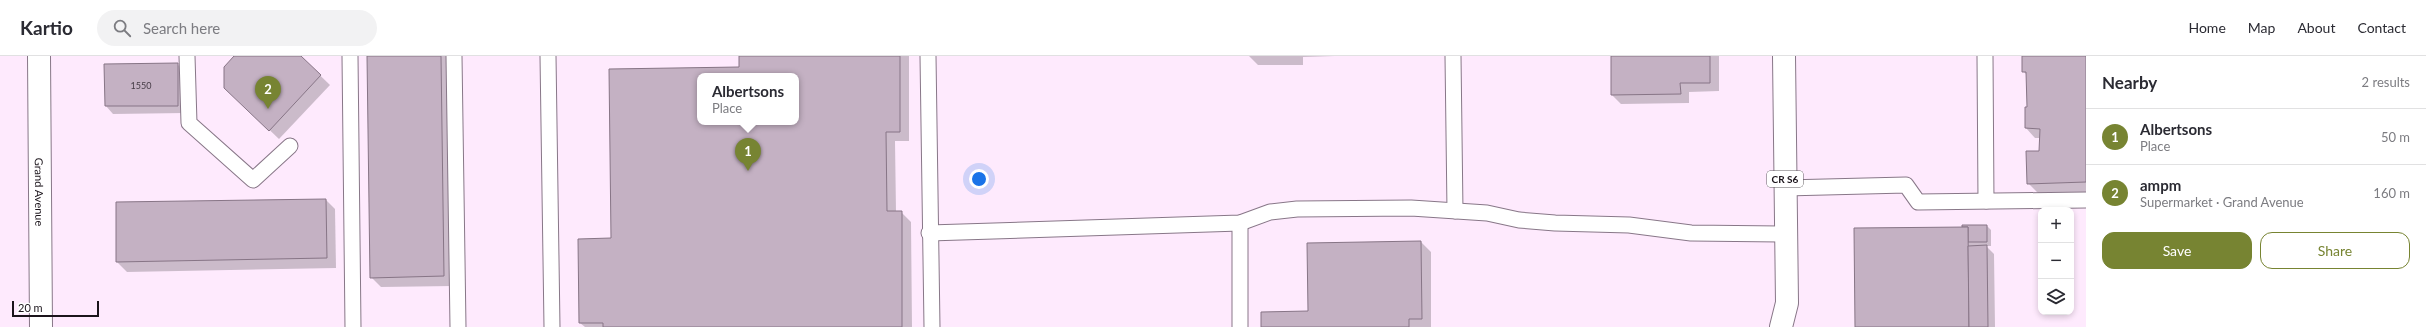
<!DOCTYPE html>
<html lang="en">
<head>
<meta charset="utf-8">
<style>
	body { margin:0; font-family:Lato,sans-serif; background:#f2f2f3; color:#2b2b33 }
	.controls { position:absolute; right:12px; bottom:12px; display:grid; overflow:hidden; border-radius:8px; box-shadow:0 2px 6px #0003 }
	.controls button { width:36px; height:36px; display:grid; place-items:center; padding:0; border:0; border-bottom:1px solid #e1e1e2; background:#fff; color:#2b2b33; font:20px sans-serif }
	.scale { position:absolute; left:12px; bottom:10px; width:87px; box-sizing:border-box; padding-left:4px; border:2px solid #1b141b; border-top:0; font-size:11px; line-height:14px; white-space:nowrap; color:#1b141b; -webkit-text-stroke:3px #fff; paint-order:stroke }
	.you { position:absolute; left:979px; top:123px; width:14px; height:14px; margin:-10px; border:3px solid #fff; border-radius:50%; background:#1a73e8; box-shadow:0 0 0 6px #1a73e833 }
	.badge { display:grid; place-items:center; width:26px; height:26px; border-radius:50%; background:#778432; color:#fff; font-size:13px; font-weight:700 }
	.pin { position:absolute; translate:-50% -33px; filter:drop-shadow(0 1px 2px #0008) }
	.pin::after { content:''; position:absolute; top:21px; width:14px; height:12px; background:inherit; clip-path:polygon(0 0,100% 0,50% 100%) }
	.popup { position:absolute; left:697px; top:17px; width:102px; height:52px; box-sizing:border-box; display:grid; place-content:center; border-radius:8px; background:#fff; filter:drop-shadow(0 1px 3px #0005); font-size:13px; white-space:nowrap; color:#7c7c81 }
	.popup b { font-size:15px; color:#2b2b33 }
	.popup::after { content:''; position:absolute; left:50%; top:100%; margin-left:-8px; border:8px solid transparent; border-top-color:#fff }
	.list { margin:0; padding:0; list-style:none }
	h2 { display:flex; justify-content:space-between; align-items:center; height:52px; margin:0; padding:0 16px; font-size:17px }
	h2 small { font-size:13px; font-weight:400; color:#7c7c81 }
	.list li { display:grid; grid-template-columns:26px 1fr auto; gap:12px; align-items:center; box-sizing:border-box; height:56px; padding:0 16px; border-top:1px solid #e1e1e2 }
	.list b { display:block; font-size:15px; white-space:nowrap }
	.list p { margin:0; font-size:13px; white-space:nowrap; color:#7c7c81 }
	.list em { font-size:13px; font-style:normal; color:#7c7c81 }
	.actions { display:flex; gap:8px; padding:12px 16px }
	.actions a { flex:1; padding:9px 0; border:1px solid #778432; border-radius:12px; text-align:center; font-size:14px; color:#778432 }
	.actions .main { background:#778432; color:#fff }
	.icon { flex:none; width:22px; height:22px; fill:none; stroke:currentColor; stroke-width:2; stroke-linecap:round; stroke-linejoin:round }
	.map { position:relative; flex:none; width:2086px; height:271px; overflow:hidden }
	header { display:flex; align-items:center; gap:24px; box-sizing:border-box; height:56px; padding:0 20px; background:#fff; border-bottom:1px solid #e1e1e2 }
	header strong { font-size:19px }
	nav { display:flex; gap:22px; margin-inline-start:auto; font-size:14px }
	.search { width:280px; height:36px; background:#f2f2f3; display:flex; align-items:center; gap:10px; box-sizing:border-box; padding:0 14px; border-radius:22px; color:#7c7c81; font-size:15px }
	main { display:flex }
	aside { flex:1; background:#fff }
	.map>svg:first-child { display:block }
	.shadow { fill:#0003; fill-rule:evenodd }
	.building { fill:#c4b1c3; stroke:#877586; fill-rule:evenodd }
	.lines { fill:none; stroke-linecap:round; stroke-linejoin:round }
	.lane-casing { stroke:#878; stroke-width:17 }
	.secondary-casing { stroke:#878; stroke-width:24 }
	.primary-casing { stroke:#878; stroke-width:24 }
	.lane { stroke:#fff; stroke-width:15 }
	.secondary { stroke:#fff; stroke-width:22 }
	.primary { stroke:#fff; stroke-width:22 }
	.labels { text-anchor:middle; dominant-baseline:central; stroke-width:3; stroke-linejoin:round; paint-order:stroke }
	.number-label { font-size:9px; fill:#453b45 }
	.shield { fill:#fff; stroke:#5f5a5f; stroke-width:1 }
	.shield-label { font-size:10px; font-weight:bold; fill:#1b141b }
	.street-label { font-size:11px; fill:#1b141b; stroke:#fff }
</style>
</head>
<body>
<header>
<strong>Kartio</strong>
<div class="search"><svg class="icon" aria-label="search" viewBox="0 0 24 24"><circle cx="10" cy="10" r="6"/><path d="M15 15l6 6"/></svg>Search here</div>
<nav><a>Home</a><a>Map</a><a>About</a><a>Contact</a></nav>
</header>
<main>
<div class="map">
<svg width="2086" height="271" viewBox="0 0 2086 271">
	<rect width="100%" height="100%" fill="#feeafd"/>
	<g class="shadow">
		<polygon points="236,0 300,0 330,29 279,83 235,41"/>
		<polygon points="368,0 451,0 453,230 381,231 371,221"/>
		<path d="M740,0h169v85h-14l1,71h5l10,10 1,105h-327l-5,-4 32,-84 -2,-169 130,-2zM700,20h96v46h-96z"/>
		<polygon points="1249,0 1335,0 1303,1 1303,9 1258,9"/>
		<polygon points="1612,0 1719,0 1719,35 1689,36 1689,47 1621,48 1612,39"/>
		<polygon points="2023,0 2086,0 2086,136 2038,137 2028,127 2040,96 2040,82 2035,82 2026,72 2028,52 2027,19 2023,15"/>
		<polygon points="177,8 185,16 185,57 113,58 106,50 105,9"/>
		<polygon points="326,144 335,153 336,212 127,216 117,206 117,147"/>
		<polygon points="1987,170 1991,174 1991,190 1986,190 1994,198 1995,271 1856,271 1965,172 1963,171"/>
		<polygon points="1421,186 1431,196 1431,271 1262,271 1309,256 1308,188"/>
	</g>
	<g class="building">
		<polygon points="234,0 301,0 321,19 269,75 224,32 224,11"/>
		<polygon points="367,0 441,0 444,220 370,222"/>
		<path d="M739,0h161v76h-14l1,79h15v116h-299v-4h-24l-1,-84 33,-1 -2,-169 130,-2zM700,20h96v46h-96z"/>
		<polygon points="1611,0 1710,0 1710,27 1680,27 1681,38 1611,39"/>
		<polygon points="2022,0 2086,0 2086,126 2027,128 2026,95 2039,95 2040,73 2025,72 2025,51 2027,51 2026,16 2022,16"/>
		<polygon points="178,7 178,50 105,50 104,8"/>
		<polygon points="326,143 327,202 116,206 116,146"/>
		<polygon points="1962,169 1987,169 1987,186 1968,186 1968,171 1962,171"/>
		<polygon points="1968,171 1969,271 1855,271 1854,172"/>
		<polygon points="1421,185 1422,263 1409,263 1409,271 1261,271 1261,256 1308,255 1307,187"/>
		<polygon points="1987,189 1988,271 1969,271 1968,190"/>
	</g>
	<g class="lines">
		<defs>
			<g id="lane">
				<polyline points="187,0 189,67 253,124 290,90"/>
				<polyline points="350,0 353,271"/>
				<polyline points="454,0 458,271"/>
				<polyline points="548,0 552,271"/>
				<polyline points="928,0 932,271"/>
				<polyline points="1453,0 1455,155"/>
				<polyline points="1985,0 1986,145"/>
				<polyline points="1785,132 1906,129 1918,146 2086,144"/>
				<polyline points="1240,167 1240,271"/>
				<polyline points="929,177 1240,167 1270,156 1297,153 1411,152 1487,157 1519,164 1555,167 1629,169 1691,177 1786,178"/>
			</g>
			<g id="secondary">
				<path id="s1" d="M39,0l2,271"/>
			</g>
			<polyline id="primary" points="1781,271 1787,247 1784,0"/>
		</defs>
		<use href="#lane" class="lane-casing"/>
		<use href="#secondary" class="secondary-casing"/>
		<use href="#primary" class="primary-casing"/>
		<use href="#lane" class="lane"/>
		<use href="#secondary" class="secondary"/>
		<use href="#primary" class="primary"/>
	</g>
	<g class="labels">
		<g class="number-label">
			<text x="141" y="29">1550</text>
		</g>
		<rect class="shield" x="1767" y="115" width="36" height="16" rx="3"/>
		<g class="shield-label">
			<text x="1785" y="123">CR S6</text>
		</g>
		<g class="street-label">
			<text stroke="none"><textPath href="#s1" startOffset="136">Grand Avenue</textPath></text>
		</g>
	</g>
</svg>
<div class="controls">
<button>+</button>
<button>−</button>
<button><svg class="icon" aria-label="layers" viewBox="0 0 24 24"><path d="M12 4l9 5-9 5-9-5zM3 14l9 5 9-5"/></svg></button>
</div>
<div class="scale">20 m</div>
<div class="you"></div>
<div class="pin badge" style="left:748px;top:115px">1</div>
<div class="popup"><b>Albertsons</b>Place</div>
<div class="pin badge" style="left:268px;top:53px">2</div>
</div>
<aside>
<h2>Nearby<small>2 results</small></h2>
<ul class="list">
<li><span class="badge">1</span><div><b>Albertsons</b><p>Place</p></div><em>50 m</em></li>
<li><span class="badge">2</span><div><b>ampm</b><p>Supermarket · Grand Avenue</p></div><em>160 m</em></li>
</ul>
<div class="actions"><a class="main">Save</a><a>Share</a></div>
</aside>
</main>
</body>
</html>
